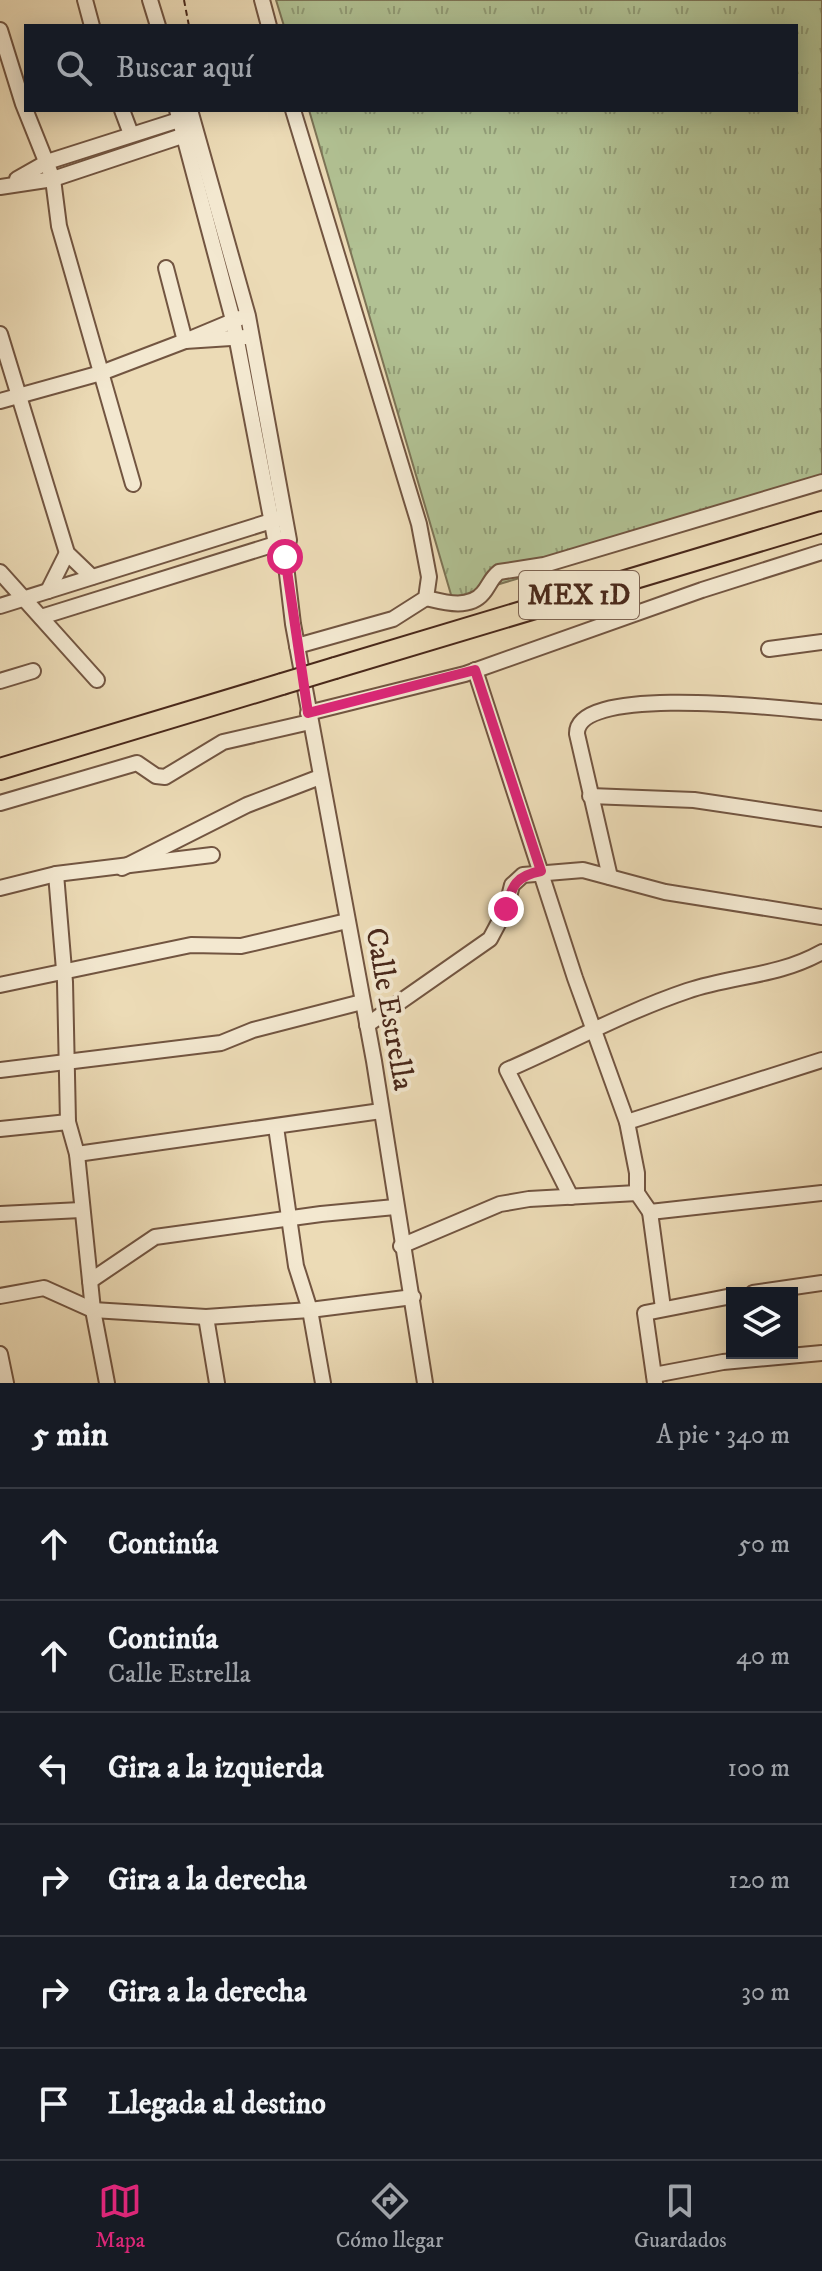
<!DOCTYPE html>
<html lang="es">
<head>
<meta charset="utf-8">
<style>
	body { margin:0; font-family:"IM FELL DW Pica",serif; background:#242831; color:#f1f3f6 }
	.controls { position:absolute; right:24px; bottom:24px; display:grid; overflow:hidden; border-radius:0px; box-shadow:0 4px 20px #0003 }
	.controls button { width:72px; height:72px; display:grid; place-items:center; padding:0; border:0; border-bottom:2px solid #363941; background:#171b24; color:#f1f3f6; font:40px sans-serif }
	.stop { position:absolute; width:24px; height:24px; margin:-18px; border:6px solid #db2777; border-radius:50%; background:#fff }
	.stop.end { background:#db2777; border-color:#fff; box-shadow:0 2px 8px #0008 }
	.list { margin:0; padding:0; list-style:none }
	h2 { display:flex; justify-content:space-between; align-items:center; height:104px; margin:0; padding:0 32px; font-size:34px }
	h2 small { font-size:26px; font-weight:400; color:#9ea1a6 }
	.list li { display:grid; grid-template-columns:52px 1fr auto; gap:24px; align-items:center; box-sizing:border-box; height:112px; padding:0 32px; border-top:2px solid #363941 }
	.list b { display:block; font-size:30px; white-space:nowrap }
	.list p { margin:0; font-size:26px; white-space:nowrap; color:#9ea1a6 }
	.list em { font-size:26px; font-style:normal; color:#9ea1a6 }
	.icon { flex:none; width:44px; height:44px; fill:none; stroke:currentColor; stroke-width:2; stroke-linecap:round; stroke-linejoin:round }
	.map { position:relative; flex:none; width:822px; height:1383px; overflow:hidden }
	.search { position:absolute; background:#171b24; box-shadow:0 4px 20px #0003; left:24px; right:24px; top:24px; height:88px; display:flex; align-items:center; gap:20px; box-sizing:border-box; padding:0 28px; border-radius:0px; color:#9ea1a6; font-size:30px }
	.sheet { height:776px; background:#171b24 }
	nav { display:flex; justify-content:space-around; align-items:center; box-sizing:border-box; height:112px; border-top:2px solid #363941; background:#171b24; font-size:22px; color:#9ea1a6 }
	nav a { display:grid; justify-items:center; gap:4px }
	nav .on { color:#db2777 }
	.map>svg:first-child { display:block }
	.grass { fill:url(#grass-tufts); stroke:#7d7456; stroke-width:2 }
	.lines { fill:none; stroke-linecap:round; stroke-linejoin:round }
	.minor-casing { stroke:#725541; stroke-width:18 }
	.highway-casing { stroke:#49281a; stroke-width:24 }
	.path { stroke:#49281a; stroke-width:2; stroke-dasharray:6 4; stroke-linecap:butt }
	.minor { stroke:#f3e8d0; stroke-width:14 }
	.highway { stroke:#ecdbb6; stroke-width:20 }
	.highway-bridge-casing { stroke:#49281a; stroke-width:24; stroke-linecap:butt }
	.highway-bridge { stroke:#ecdbb6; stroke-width:20 }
	.route { stroke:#db2777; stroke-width:10 }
	.labels { text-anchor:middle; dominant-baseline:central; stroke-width:8; stroke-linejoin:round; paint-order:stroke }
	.shield { fill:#f3e8d0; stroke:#7c6251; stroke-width:2 }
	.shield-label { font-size:28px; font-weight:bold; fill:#49281a }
	.street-label { font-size:30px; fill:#49281a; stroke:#f3e8d0 }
</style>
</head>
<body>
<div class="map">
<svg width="822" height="1383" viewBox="0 0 822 1383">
	<defs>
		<pattern id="grass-tufts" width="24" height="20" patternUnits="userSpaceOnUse" patternTransform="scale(2)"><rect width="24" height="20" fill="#b1c193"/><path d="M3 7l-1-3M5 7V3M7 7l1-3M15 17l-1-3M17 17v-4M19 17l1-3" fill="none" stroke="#929d77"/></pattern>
	</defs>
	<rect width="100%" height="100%" fill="#ecdbb6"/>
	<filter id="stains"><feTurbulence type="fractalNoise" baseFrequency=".0025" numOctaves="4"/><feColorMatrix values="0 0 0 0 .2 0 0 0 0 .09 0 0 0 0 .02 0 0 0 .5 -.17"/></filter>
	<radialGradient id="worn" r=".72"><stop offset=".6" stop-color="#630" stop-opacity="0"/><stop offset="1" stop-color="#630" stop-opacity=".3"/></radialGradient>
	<polygon class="grass" points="276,0 822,0 822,489 452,598 309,110 796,110 796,26 284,26"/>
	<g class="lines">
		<defs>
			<g id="minor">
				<polyline points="85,0 92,26"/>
				<polyline points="150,0 158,26"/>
				<polyline points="262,0 269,26"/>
				<polyline points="0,30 23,104 53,179 59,226 133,484"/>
				<polyline points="122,110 131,134"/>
				<polyline points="177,110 233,320 276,544 285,557 293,624 374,1061 425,1383"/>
				<polyline points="190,110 248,316 289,540 285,557"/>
				<polyline points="293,110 419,524 429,577 426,598 393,619 297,646"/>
				<polyline points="17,179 47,162 185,118"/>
				<polyline points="0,187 53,179 191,133"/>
				<polyline points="166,268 185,341 240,318"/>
				<polyline points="0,334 67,553 92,577"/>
				<polyline points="0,401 101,373 185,341 246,337"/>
				<polyline points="0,572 97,680"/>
				<polyline points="48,591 67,553"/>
				<path d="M426,598c17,4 43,12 57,-5 6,-7 8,-15 16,-21l45,-7 278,-83"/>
				<polyline points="0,606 281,518"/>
				<polyline points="41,617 285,541"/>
				<polyline points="769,649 822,642"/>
				<polyline points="475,670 575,978 627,1122 637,1173 637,1193 650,1212 822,1193"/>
				<polyline points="0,681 33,671"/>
				<polyline points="308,713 465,674 702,590 822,552"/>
				<polyline points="590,796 694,800 822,819"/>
				<polyline points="0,803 137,763 156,776 165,777 223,742 310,722"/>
				<polyline points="122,868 247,805 320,777"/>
				<polyline points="56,874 65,982 68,1122 77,1154 93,1310 107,1383"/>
				<path d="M610,877l-33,-143c-2,-51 210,-25 245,-22"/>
				<polyline points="0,888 56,874 212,855"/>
				<polyline points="0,985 191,945 241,946 347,921"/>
				<polyline points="367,1025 490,939 506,909 512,885 523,875 583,870 665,892 822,917"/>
				<polyline points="0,1070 221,1043 253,1030 362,1002"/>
				<polyline points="627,1122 822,1060"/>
				<polyline points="276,1127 296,1266 310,1310 323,1383"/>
				<polyline points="0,1129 68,1122"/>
				<polyline points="77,1154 381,1111"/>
				<path d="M571,1197l-64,-127c60,-26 118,-58 180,-79 47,-16 90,-14 135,-39"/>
				<polyline points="650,1212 663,1308"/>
				<polyline points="0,1214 81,1210"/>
				<polyline points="401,1246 500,1204 529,1199 637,1193"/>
				<polyline points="90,1281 155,1237 321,1214 395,1207"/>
				<polyline points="753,1293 822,1283"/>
				<polyline points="0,1296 44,1288 93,1310 206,1317 310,1310 413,1297"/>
				<polyline points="206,1317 217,1383"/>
				<polyline points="0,1354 6,1383"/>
				<polyline points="654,1375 723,1362 822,1353"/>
				<polyline points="655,1383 645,1313 732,1296"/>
			</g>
			<g id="highway">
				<polyline points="335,668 822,522"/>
				<polyline points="0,769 282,684"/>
			</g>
		</defs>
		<use href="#minor" class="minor-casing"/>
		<use href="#highway" class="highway-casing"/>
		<polyline class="path" points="184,0 189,26"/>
		<use href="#minor" class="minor"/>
		<use href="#highway" class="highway"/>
		<defs>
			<polyline id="highway-bridge" points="282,684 335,668"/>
		</defs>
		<use href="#highway-bridge" class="highway-bridge-casing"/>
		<use href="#highway-bridge" class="highway-bridge"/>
	</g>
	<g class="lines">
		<path class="route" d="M285,557l23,156 167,-43 66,201c-25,5 -29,14 -35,38"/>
	</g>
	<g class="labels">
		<rect class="shield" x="519" y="571" width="120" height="48" rx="6"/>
		<g class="shield-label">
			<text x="579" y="595">MEX 1D</text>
		</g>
		<g class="street-label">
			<text transform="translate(389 1009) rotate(80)">Calle Estrella</text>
		</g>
	</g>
	<rect width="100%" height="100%" filter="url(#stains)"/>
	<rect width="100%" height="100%" fill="url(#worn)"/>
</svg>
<div class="controls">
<button><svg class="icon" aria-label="layers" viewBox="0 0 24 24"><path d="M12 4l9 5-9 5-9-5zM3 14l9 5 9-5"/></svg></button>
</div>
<div class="stop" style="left:285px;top:557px"></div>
<div class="stop end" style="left:506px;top:909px"></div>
<div class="search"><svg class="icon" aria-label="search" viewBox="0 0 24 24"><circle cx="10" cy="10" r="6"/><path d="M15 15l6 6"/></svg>Buscar aquí</div>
</div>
<section class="sheet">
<h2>5 min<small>A pie · 340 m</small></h2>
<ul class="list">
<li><svg class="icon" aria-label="ahead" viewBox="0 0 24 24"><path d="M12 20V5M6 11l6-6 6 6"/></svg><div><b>Continúa</b></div><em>50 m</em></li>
<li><svg class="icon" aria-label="ahead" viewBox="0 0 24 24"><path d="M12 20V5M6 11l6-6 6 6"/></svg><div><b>Continúa</b><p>Calle Estrella</p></div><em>40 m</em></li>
<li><svg class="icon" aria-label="left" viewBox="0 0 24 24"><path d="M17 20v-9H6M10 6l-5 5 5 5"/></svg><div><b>Gira a la izquierda</b></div><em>100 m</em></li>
<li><svg class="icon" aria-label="right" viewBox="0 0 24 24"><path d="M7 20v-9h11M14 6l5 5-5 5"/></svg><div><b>Gira a la derecha</b></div><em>120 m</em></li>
<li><svg class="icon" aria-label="right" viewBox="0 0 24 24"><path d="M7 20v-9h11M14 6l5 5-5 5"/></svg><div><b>Gira a la derecha</b></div><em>30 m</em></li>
<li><svg class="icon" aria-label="arrive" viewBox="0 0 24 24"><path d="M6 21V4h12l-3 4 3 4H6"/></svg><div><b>Llegada al destino</b></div></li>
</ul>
</section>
<nav>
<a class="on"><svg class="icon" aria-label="map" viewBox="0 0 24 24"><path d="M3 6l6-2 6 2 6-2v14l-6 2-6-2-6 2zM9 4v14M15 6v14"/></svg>Mapa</a>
<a><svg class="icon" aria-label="directions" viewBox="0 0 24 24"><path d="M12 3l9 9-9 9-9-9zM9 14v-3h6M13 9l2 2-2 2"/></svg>Cómo llegar</a>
<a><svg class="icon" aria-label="saved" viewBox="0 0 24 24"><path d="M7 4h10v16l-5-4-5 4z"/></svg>Guardados</a>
</nav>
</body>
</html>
